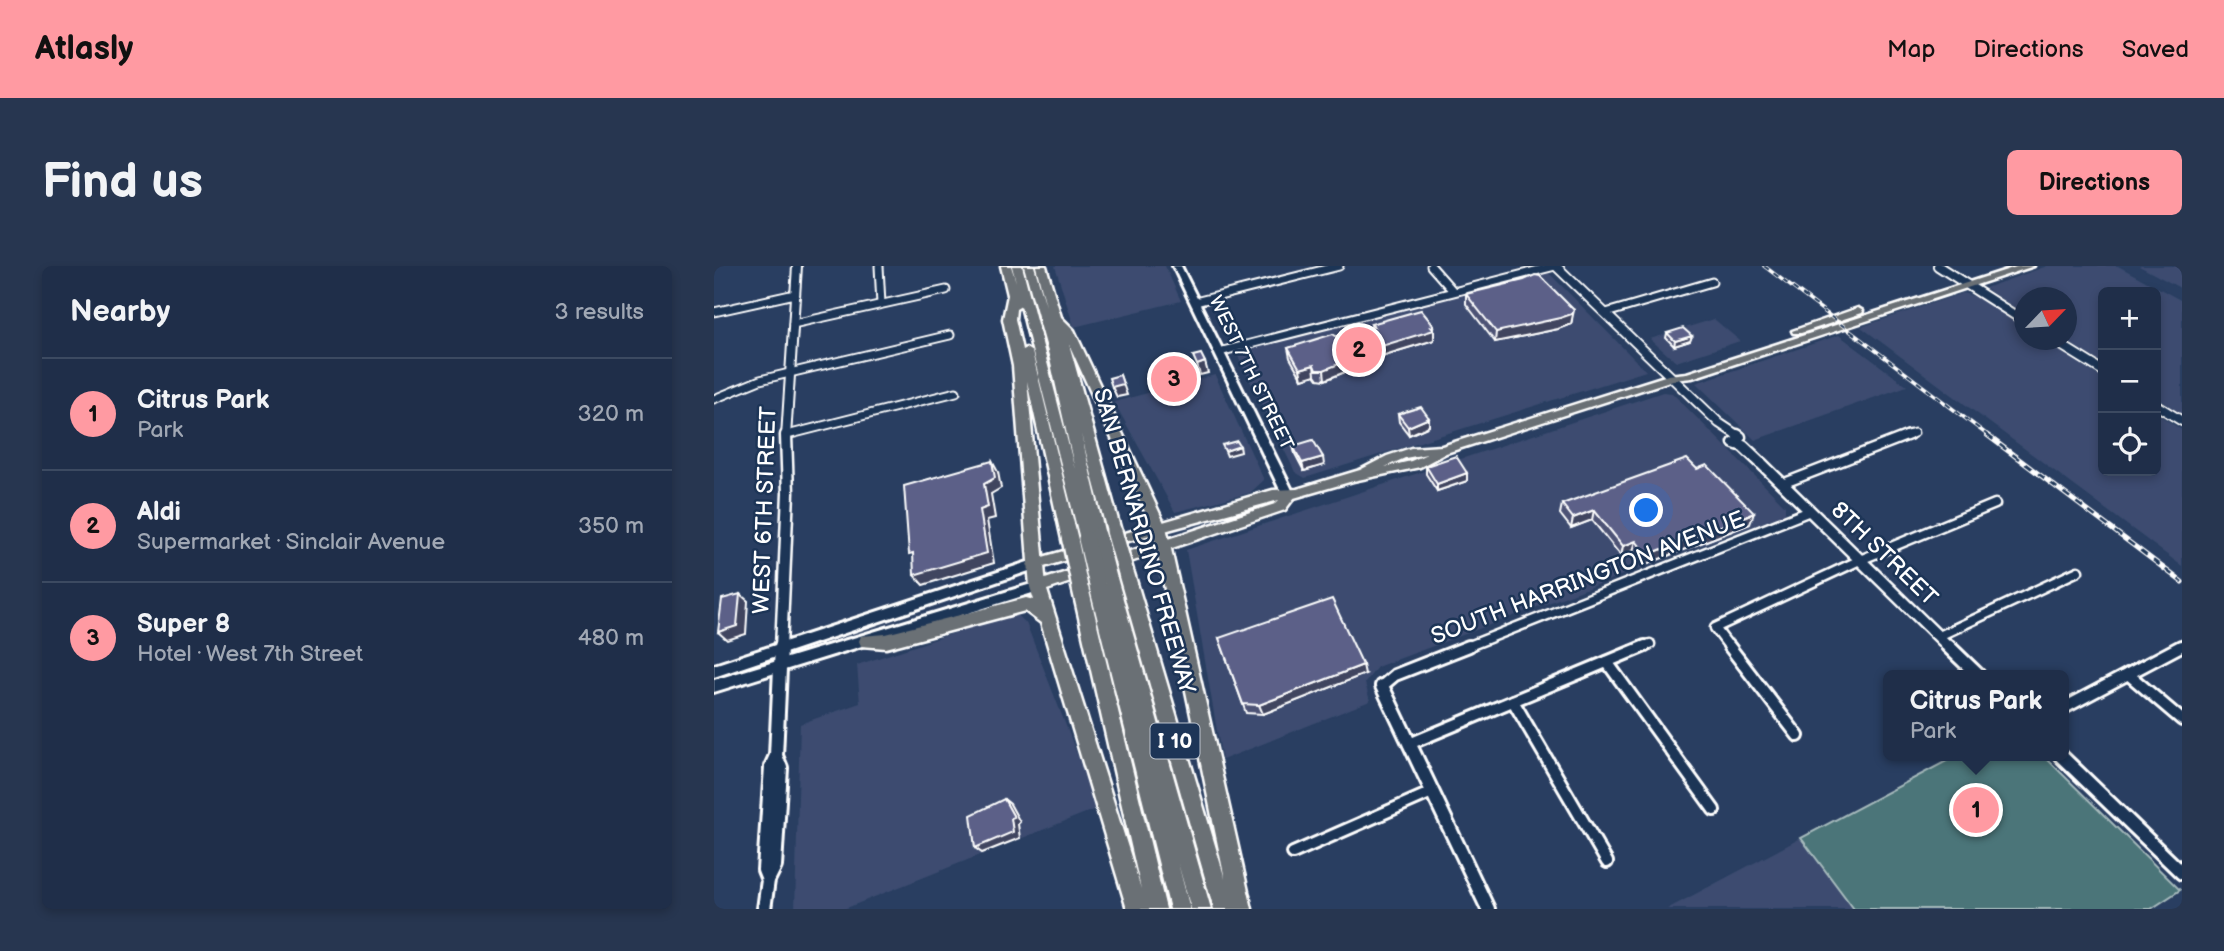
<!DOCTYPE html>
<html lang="en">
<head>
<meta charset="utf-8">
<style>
	body { margin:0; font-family:"Balsamiq Sans",sans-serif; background:#273650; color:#f1f3f6 }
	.controls { position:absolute; right:21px; top:21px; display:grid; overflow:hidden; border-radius:10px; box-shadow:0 4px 10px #0003 }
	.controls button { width:63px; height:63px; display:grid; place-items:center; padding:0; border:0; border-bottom:2px solid #3c4a61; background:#1f2e49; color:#f1f3f6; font:35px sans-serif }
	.compass { position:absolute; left:1300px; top:21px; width:63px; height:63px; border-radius:50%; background:#1f2e49; box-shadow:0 4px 10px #0003; rotate:65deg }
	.you { position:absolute; left:933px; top:245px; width:24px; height:24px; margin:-18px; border:5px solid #fff; border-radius:50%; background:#1a73e8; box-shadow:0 0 0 10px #1a73e833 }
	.badge { display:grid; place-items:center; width:46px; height:46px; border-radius:50%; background:#ff9aa2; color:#111; font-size:23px; font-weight:700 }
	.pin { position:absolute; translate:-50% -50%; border:4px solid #fff; box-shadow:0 2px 7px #0006 }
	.popup { position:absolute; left:1169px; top:404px; width:186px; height:91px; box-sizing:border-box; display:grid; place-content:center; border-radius:10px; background:#1f2e49; filter:drop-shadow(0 2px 5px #0005); font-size:23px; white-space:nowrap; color:#a1a8b4 }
	.popup b { font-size:26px; color:#f1f3f6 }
	.popup::after { content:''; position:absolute; left:50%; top:100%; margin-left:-14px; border:14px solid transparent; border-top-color:#1f2e49 }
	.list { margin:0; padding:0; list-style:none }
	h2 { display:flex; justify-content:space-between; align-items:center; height:91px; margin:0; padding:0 28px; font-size:30px }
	h2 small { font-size:23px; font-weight:400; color:#a1a8b4 }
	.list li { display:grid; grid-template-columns:46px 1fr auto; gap:21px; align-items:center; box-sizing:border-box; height:112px; padding:0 28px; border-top:2px solid #3c4a61 }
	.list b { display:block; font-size:26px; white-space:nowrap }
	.list p { margin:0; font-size:23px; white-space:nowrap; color:#a1a8b4 }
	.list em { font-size:23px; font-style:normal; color:#a1a8b4 }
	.icon { flex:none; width:38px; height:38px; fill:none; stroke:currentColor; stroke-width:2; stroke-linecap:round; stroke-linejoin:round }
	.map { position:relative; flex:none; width:1468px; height:643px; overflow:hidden; border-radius:10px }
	header { display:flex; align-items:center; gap:42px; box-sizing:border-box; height:98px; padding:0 35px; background:#ff9aa2; color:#111 }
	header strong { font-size:33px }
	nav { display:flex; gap:38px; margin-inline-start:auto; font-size:24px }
	.intro { display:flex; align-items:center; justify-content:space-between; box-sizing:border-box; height:168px; padding:0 42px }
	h1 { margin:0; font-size:49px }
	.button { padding:18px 32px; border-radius:10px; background:#ff9aa2; color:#111; font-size:24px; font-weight:700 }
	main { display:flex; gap:42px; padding:0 42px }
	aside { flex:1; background:#1f2e49; border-radius:10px; box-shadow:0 4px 10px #0003 }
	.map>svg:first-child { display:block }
	.built { fill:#3c4c70 }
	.green { fill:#4c7479; stroke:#a6babc; stroke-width:2 }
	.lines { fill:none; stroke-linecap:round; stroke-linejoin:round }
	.minor-far2-casing { stroke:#fff; stroke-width:11 }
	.minor-far1-casing { stroke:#fff; stroke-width:13 }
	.minor-casing { stroke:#fff; stroke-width:16 }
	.tertiary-far2-casing { stroke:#fff; stroke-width:12 }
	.tertiary-far1-casing { stroke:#fff; stroke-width:15 }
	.tertiary-casing { stroke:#fff; stroke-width:18 }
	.secondary-casing { stroke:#fff; stroke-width:6 }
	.primary-casing { stroke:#fff; stroke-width:5 }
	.motorway-casing { stroke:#fff; stroke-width:5 }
	.minor-far2 { stroke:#1d3557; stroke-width:7 }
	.minor-far1 { stroke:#1d3557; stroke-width:8 }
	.minor { stroke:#1d3557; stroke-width:10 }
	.tertiary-far2 { stroke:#1d3557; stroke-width:8 }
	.tertiary-far1 { stroke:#1d3557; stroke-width:10 }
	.tertiary { stroke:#1d3557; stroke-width:12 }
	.secondary { fill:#1d3557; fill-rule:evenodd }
	.primary { fill:#6a7074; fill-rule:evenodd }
	.motorway { fill:#6a7074; fill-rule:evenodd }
	.rail-far1-casing { stroke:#fff; stroke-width:3.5 }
	.rail-casing { stroke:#fff; stroke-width:5 }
	.rail-far1 { stroke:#1d3557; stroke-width:2; stroke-dasharray:6; stroke-linecap:butt }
	.rail { stroke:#1d3557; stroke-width:2.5; stroke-dasharray:8; stroke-linecap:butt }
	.motorway-bridge-casing { stroke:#fff; stroke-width:20; stroke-linecap:butt }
	.motorway-bridge { stroke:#6a7074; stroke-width:15 }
	.wall { fill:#4e5375; stroke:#fff; stroke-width:2 }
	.shaded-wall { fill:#40445f; stroke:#fff; stroke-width:2 }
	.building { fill:#5b6188; stroke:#fff; stroke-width:2 }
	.labels { text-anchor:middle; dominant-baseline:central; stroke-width:5; stroke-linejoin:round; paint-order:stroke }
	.far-street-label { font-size:19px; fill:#fff; stroke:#1d3557 }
	.shield { fill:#1d3557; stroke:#bbc2cd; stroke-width:2 }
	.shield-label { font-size:21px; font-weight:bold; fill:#fff }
	.street-label { font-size:23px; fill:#fff; stroke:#1d3557 }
</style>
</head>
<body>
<header>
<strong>Atlasly</strong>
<nav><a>Map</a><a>Directions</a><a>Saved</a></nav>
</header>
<div class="intro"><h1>Find us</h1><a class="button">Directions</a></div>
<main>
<aside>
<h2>Nearby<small>3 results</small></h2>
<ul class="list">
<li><span class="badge">1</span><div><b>Citrus Park</b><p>Park</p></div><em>320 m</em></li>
<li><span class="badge">2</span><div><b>Aldi</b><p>Supermarket · Sinclair Avenue</p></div><em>350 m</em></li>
<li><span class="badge">3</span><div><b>Super 8</b><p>Hotel · West 7th Street</p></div><em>480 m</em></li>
</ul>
</aside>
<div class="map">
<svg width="1468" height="643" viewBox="0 0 1468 643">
	<rect width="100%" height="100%" fill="#293e61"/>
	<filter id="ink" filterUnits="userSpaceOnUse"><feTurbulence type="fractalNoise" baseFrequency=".0143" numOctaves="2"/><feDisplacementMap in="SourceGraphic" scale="14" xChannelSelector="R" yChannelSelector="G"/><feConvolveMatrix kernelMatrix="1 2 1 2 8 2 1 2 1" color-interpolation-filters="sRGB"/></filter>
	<g filter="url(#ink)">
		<g class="built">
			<polygon points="341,0 451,0 467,35 360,61"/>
			<polygon points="1333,0 1404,0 1468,35 1468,148 1442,131 1442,26 1389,26 1389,98 1351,74 1352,32 1310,32 1310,48 1271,22"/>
			<polygon points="1425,0 1468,0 1468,23"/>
			<polygon points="833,5 932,105 591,212 581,206 523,88 525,87"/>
			<polygon points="1249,27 1262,31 1310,62 1310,74 1329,74 1389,113 1389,205 1442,205 1442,147 1468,164 1468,300 1147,61"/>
			<polygon points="1000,53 1026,75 962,96 936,73"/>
			<polygon points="1125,69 1193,120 1041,174 982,117"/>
			<polygon points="501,109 550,214 536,227 461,246 400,136"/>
			<polygon points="949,126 958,127 1071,240 1071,248 663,401 651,417 656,435 508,494 472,284"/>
			<polygon points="301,347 312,357 384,542 130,643 81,643 86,458 146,437 143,399"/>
			<polygon points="1087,572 1140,643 953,643"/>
		</g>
		<polygon class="green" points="1242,490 1330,490 1466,624 1437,643 1140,643 1087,572"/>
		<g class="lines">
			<defs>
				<g id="minor-far2">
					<polyline points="165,0 167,38"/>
					<polyline points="717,0 739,25"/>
					<polyline points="481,36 625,0"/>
					<polyline points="0,46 81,28"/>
					<polyline points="892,47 998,16"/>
					<polyline points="79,58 232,24"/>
					<polyline points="505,86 841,0"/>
					<polyline points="0,133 46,114 236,69"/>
					<polyline points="73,169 242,126"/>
					<polyline points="1190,171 1200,167"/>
				</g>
				<g id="minor-far1">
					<polyline points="1068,218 1195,169"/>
					<polyline points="1225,370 1364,305"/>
					<polyline points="750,382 1096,245"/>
					<polyline points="927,382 936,378"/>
					<polyline points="1016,382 1001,362 1146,294 1281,238"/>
					<polyline points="1464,382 1467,380"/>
				</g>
				<g id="minor">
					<polyline points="1015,380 1084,470"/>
					<polyline points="893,396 1000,544"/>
					<polyline points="1414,408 1468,454"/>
					<polyline points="668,420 681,409 755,380"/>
					<polyline points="799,435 893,596"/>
					<polyline points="1350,442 1467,380"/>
					<polyline points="695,478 931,380"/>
					<polyline points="579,587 718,526"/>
				</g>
				<g id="tertiary-far2">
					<polyline points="842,0 1005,157 1026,171"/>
					<polyline points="1224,0 1310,55"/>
					<polyline points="1339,74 1389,105"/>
					<polyline points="1442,139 1468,155"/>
					<polyline points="72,171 83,0"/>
				</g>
				<g id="tertiary-far1">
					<polyline points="1023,169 1026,171"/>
					<polyline points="1020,177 1029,180 1046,196 1236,382"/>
					<polyline points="67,382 74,227 72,169"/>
				</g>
				<g id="tertiary">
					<polyline points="1234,380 1264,409"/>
					<polyline points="668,420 774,643"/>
					<polyline points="1347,490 1468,607"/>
					<polyline points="54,614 50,604 57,501 62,490"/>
					<polyline points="50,643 54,614 61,600 67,502 62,490 67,380"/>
				</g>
				<g id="secondary">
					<polygon points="459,0 467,0 581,230 579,233 575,234 569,230"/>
					<polygon points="320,294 324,296 326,299 324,302 0,411 0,399"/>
					<polygon points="324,316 328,318 330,321 328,324 0,426 0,414"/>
				</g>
				<g id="primary">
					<path d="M1305,0h15l-342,112 -19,2 -227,73 -26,14 -67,14 -59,17 -9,12 -247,83 -5,-2 -2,-4 2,-4 242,-79 4,-4 -144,39 -101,31 -7,-5 2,-4 244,-71 24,-1 63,-19 27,-14 24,-8 31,-2 226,-71 19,-2zM713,188l-16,7 -26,6 20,-9z"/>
					<polygon points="1144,42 1149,45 1148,47 1087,67 1079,67 1078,65"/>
				</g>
				<g id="motorway">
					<polygon points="287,0 297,0 302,16 298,0 308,0 361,204 336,93 310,0 320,0 332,40 322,0 332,0 347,51 360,64 452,261 538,643 500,643 404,307 407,303 417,303 420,307 511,613 438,261 355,78 407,265 400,271 393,265 367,168 391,269 389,273 379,273 377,277 367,277 307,40 302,43 301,53 308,84 312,82 318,86 365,278 357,284 349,278 313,115 332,321 427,623 358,321 360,317 372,317 374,321 452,643 413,643 327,357 311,345 172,382 147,380 145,375 147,370 172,368 312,332 320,334 316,321 299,100 289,53 294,29"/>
					<polygon points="395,306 401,308 403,312 497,643 477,643 464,597 476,643 456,643 375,319 377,315 388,314 389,308"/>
				</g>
			</defs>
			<use href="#minor-far2" class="minor-far2-casing"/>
			<use href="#minor-far1" class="minor-far1-casing"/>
			<use href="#minor" class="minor-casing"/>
			<use href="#tertiary-far2" class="tertiary-far2-casing"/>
			<use href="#tertiary-far1" class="tertiary-far1-casing"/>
			<use href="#tertiary" class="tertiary-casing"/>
			<use href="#secondary" class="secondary-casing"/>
			<use href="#primary" class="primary-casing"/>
			<use href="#motorway" class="motorway-casing"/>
			<use href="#minor-far2" class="minor-far2"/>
			<use href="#minor-far1" class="minor-far1"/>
			<use href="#minor" class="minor"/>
			<use href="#tertiary-far2" class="tertiary-far2"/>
			<use href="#tertiary-far1" class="tertiary-far1"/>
			<use href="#tertiary" class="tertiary"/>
			<use href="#secondary" class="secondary"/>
			<use href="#primary" class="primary"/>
			<use href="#motorway" class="motorway"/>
			<defs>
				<polyline id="rail-far1" points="1050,0 1276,171"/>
				<polyline id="rail" points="1273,169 1468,316"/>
			</defs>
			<use href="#rail-far1" class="rail-far1-casing"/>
			<use href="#rail" class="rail-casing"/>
			<use href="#rail-far1" class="rail-far1"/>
			<use href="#rail" class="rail"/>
			<defs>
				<g id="motorway-bridge">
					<polyline points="400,265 412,307"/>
					<polyline points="384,269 395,312"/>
					<polyline points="372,273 383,319"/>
					<polyline points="357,278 366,321"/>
				</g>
			</defs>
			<use href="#motorway-bridge" class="motorway-bridge-casing"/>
			<use href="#motorway-bridge" class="motorway-bridge"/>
		</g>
		<g class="wall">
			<polygon points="752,28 858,54 857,58 844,63 781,76 752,38"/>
			<polygon points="657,58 720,60 720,74 631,101 631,106 611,114 604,113 601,109 588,113 576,92 574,82 657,62"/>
			<polygon points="953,67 978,70 976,75 960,80 952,72"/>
			<polygon points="684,148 715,152 715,160 695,169 685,156"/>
			<polygon points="579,180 610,199 590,205 581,188"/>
			<polygon points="712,200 753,207 753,215 723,225 712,208"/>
			<polygon points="848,238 1036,258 930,299 919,285 907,290 878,254 857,262 846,248"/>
			<polygon points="505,372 651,408 549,448 532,447"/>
		</g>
		<g class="shaded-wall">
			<polygon points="860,44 857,58 844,63 781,76 782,66"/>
			<polygon points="720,60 720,74 631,101 631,106 611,114 610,104 628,92"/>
			<polygon points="978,70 976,75 960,80 961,75"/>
			<polygon points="491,96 494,107 486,109 483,99"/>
			<polygon points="600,99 601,109 588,113 586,103"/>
			<polygon points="406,109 413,129 403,131 398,121"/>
			<polygon points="715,152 715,160 695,169 694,161"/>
			<polygon points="526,180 527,186 513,190 511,185"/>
			<polygon points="609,191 610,199 590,205 588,197"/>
			<polygon points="278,195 284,206 287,222 277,228 281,252 273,254 280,297 209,319 200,309 266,244 270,218"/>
			<polygon points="753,207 753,215 723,225 723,218"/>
			<polygon points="880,244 878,254 857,262 859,252"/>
			<polygon points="1040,247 1036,258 930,299 933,289"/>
			<polygon points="922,275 919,285 907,290 909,280"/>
			<polygon points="26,328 34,335 32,368 13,374 4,366"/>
			<polygon points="649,399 651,408 549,448 545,439"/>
			<polygon points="290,533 296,538 306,556 304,558 306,572 268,587 261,582"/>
		</g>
		<g class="building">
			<polygon points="821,9 826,10 860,44 858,48 846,52 782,66 752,28 810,14"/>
			<polygon points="707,44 720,60 717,61 720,64 628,92 630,96 610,104 602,104 600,99 586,103 574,82 619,68 623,71 660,61 657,58"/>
			<polygon points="969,62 978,70 961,75 953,67"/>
			<polygon points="487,88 491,96 483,99 479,90"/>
			<polygon points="406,109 409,118 398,121 395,112"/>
			<polygon points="707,141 715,152 694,161 684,148"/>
			<polygon points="599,174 609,191 588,197 579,180"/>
			<polygon points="523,175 526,180 511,185 508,179"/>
			<polygon points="742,190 753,207 723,218 712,200"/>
			<polygon points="973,193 983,203 993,199 1040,247 933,289 922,275 909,280 880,244 859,252 848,238"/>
			<polygon points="278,195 281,212 270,218 274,241 266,244 273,287 200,309 199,287 195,288 190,220"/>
			<polygon points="26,328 23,360 4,366 8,333"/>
			<polygon points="618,333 649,399 545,439 529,438 505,372"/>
			<polygon points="290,533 300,551 297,552 299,566 261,582 257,549"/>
		</g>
	</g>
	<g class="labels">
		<g class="far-street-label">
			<text transform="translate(537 107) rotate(64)">WEST 7TH STREET</text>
		</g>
		<rect class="shield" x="436.5" y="457.5" width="49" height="35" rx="5"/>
		<g class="shield-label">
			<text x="461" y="475">I 10</text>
		</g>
		<g class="street-label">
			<text transform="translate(51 244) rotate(-88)">WEST 6TH STREET</text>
			<text transform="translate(430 275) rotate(74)">SAN BERNARDINO FREEWAY</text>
			<text transform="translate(1170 288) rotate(44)">8TH STREET</text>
			<text transform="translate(874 312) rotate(-21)">SOUTH HARRINGTON AVENUE</text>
		</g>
	</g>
</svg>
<div class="controls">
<button>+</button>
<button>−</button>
<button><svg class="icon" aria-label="locate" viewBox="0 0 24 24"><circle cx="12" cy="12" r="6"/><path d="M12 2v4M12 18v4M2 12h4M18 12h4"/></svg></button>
</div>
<svg class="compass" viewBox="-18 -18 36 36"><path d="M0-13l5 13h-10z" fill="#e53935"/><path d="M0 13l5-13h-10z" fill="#a1a8b4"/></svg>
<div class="you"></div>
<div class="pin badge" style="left:1262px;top:544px">1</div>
<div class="popup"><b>Citrus Park</b>Park</div>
<div class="pin badge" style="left:645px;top:84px">2</div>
<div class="pin badge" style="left:460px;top:113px">3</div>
</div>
</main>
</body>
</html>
